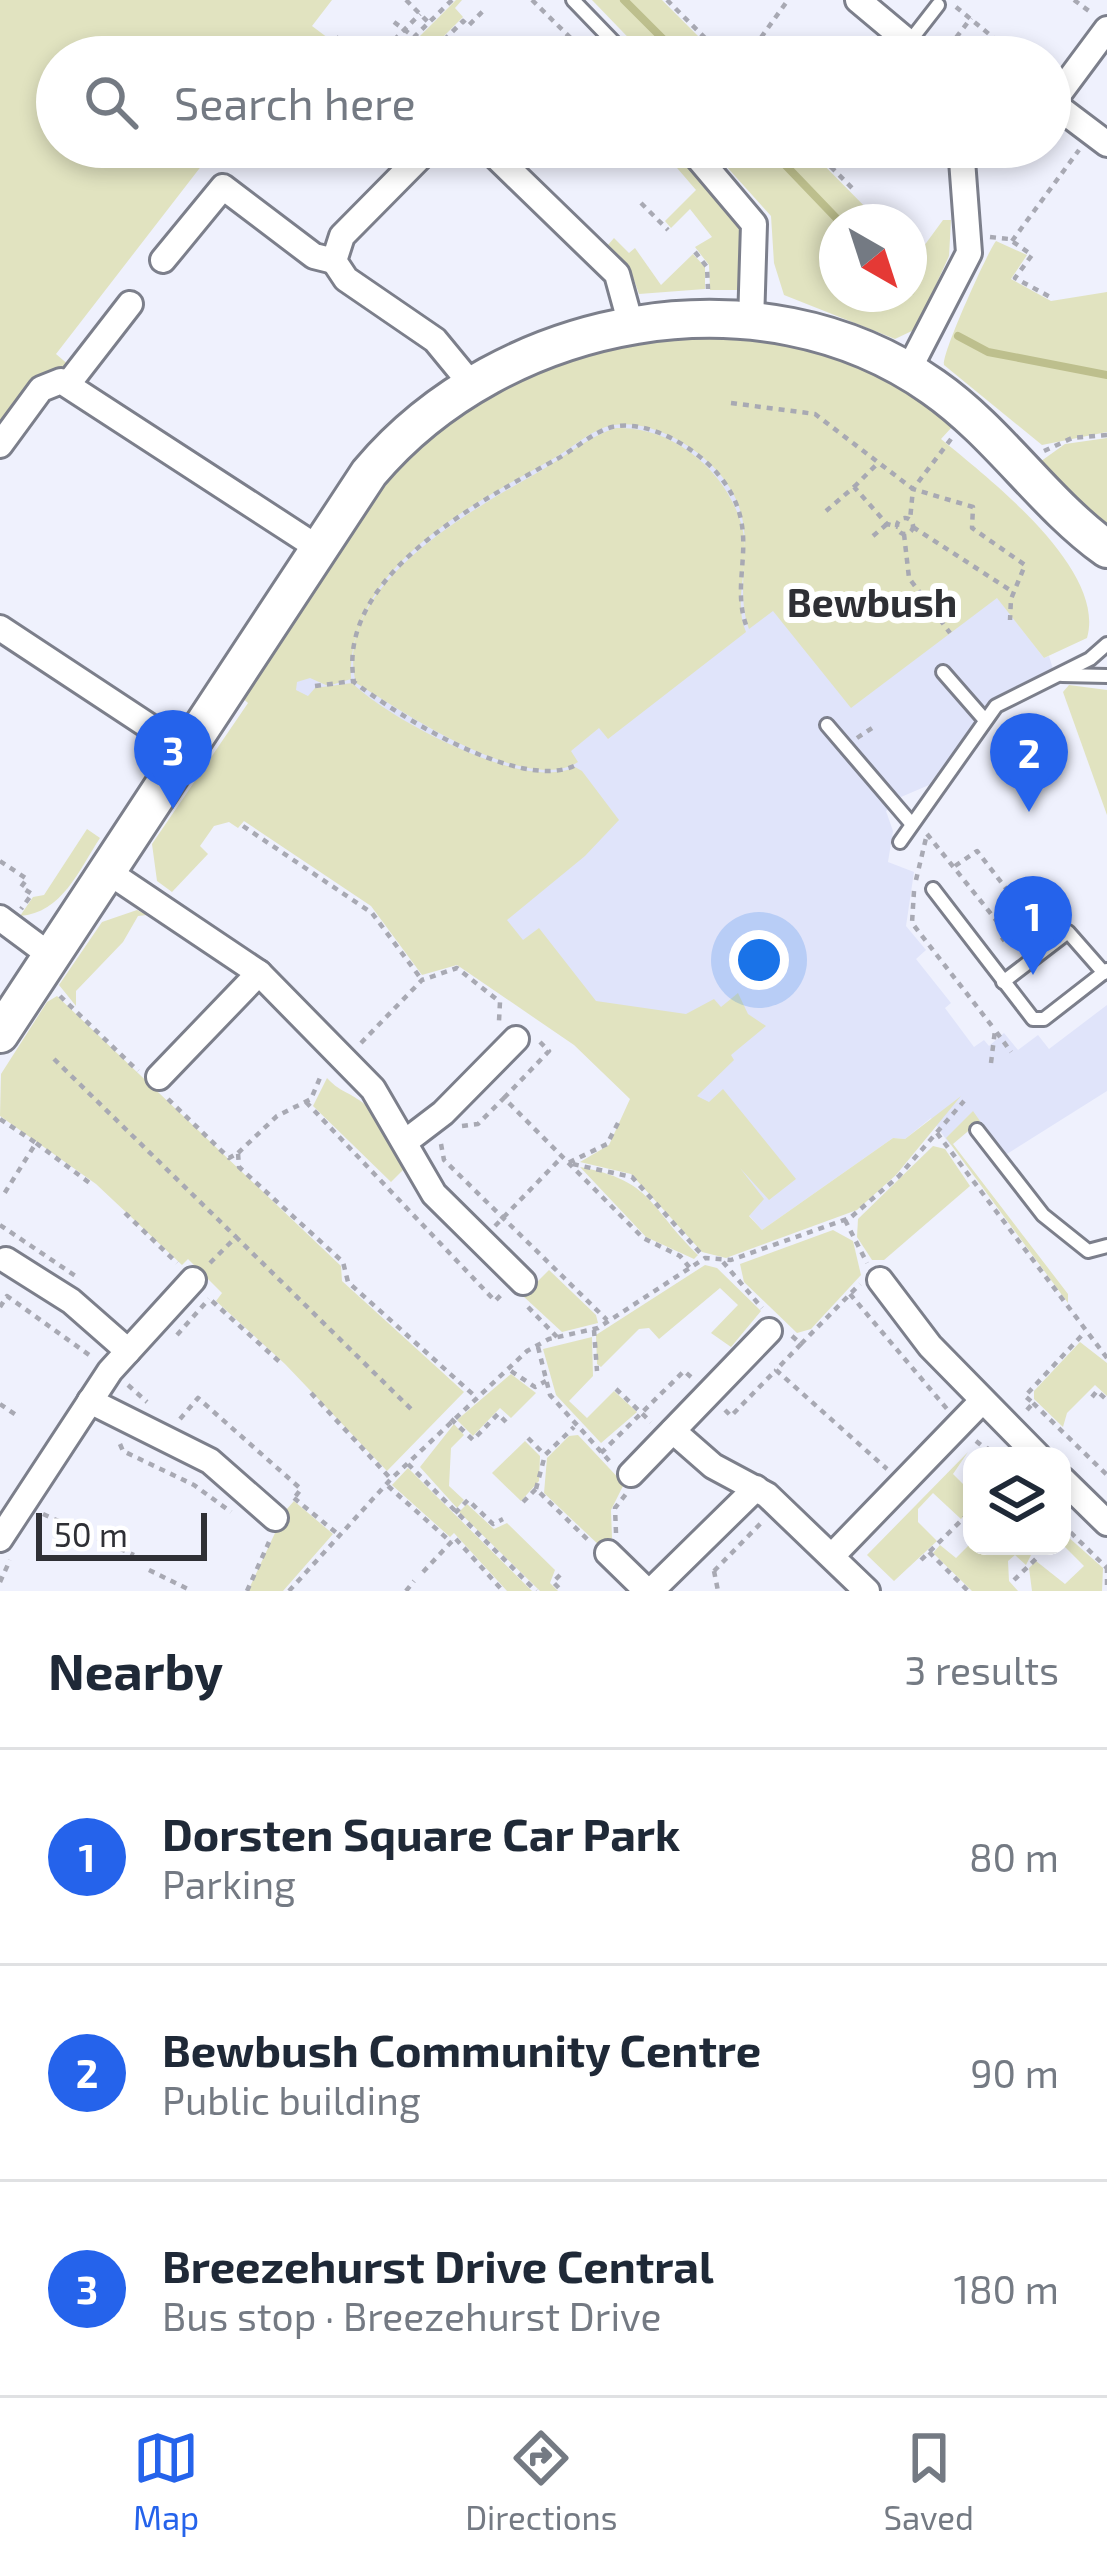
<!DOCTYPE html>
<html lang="en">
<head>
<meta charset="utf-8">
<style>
	body { margin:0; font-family:"Exo 2",sans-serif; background:#f2f2f3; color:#1f2937 }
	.controls { position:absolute; right:36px; bottom:36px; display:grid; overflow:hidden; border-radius:24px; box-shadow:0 6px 18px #0003 }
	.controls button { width:108px; height:108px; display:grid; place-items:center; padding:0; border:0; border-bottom:3px solid #e0e1e3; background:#fff; color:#1f2937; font:60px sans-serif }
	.compass { position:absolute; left:819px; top:204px; width:108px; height:108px; border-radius:50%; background:#fff; box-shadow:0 6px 18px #0003; rotate:141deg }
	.scale { position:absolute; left:36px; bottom:30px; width:171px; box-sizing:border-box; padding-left:12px; border:6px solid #2f3035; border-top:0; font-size:33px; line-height:42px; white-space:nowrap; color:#2f3035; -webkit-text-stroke:9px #fff; paint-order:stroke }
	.you { position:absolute; left:759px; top:960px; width:42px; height:42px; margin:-30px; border:9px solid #fff; border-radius:50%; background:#1a73e8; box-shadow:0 0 0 18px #1a73e833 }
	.badge { display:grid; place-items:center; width:78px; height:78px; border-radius:50%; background:#2563eb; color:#fff; font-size:39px; font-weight:700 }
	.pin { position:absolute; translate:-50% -99px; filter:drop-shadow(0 3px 6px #0008) }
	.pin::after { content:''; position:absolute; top:63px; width:42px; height:36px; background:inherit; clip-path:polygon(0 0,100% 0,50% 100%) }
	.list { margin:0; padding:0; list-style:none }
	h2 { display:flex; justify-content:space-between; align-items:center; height:156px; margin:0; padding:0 48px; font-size:51px }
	h2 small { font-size:39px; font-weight:400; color:#747a83 }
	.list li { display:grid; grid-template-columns:78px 1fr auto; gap:36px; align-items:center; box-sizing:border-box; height:216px; padding:0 48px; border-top:3px solid #e0e1e3 }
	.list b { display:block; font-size:45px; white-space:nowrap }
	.list p { margin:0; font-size:39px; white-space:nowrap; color:#747a83 }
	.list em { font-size:39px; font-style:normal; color:#747a83 }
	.icon { flex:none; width:66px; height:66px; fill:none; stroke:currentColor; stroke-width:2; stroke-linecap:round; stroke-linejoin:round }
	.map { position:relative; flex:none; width:1107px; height:1591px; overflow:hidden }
	.search { position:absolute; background:#fff; box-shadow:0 6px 18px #0003; left:36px; right:36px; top:36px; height:132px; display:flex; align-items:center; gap:30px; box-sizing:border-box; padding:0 42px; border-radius:66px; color:#747a83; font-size:45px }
	.sheet { height:804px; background:#fff }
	nav { display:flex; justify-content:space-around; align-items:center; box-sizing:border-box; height:168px; border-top:3px solid #e0e1e3; background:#fff; font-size:33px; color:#747a83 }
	nav a { display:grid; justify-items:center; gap:6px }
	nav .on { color:#2563eb }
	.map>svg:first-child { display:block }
	.built { fill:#e0e4fa }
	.green { fill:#e1e3c0 }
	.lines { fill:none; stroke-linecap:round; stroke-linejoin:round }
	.stream { stroke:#bdbf8d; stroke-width:8 }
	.lane-casing { stroke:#7c7f8b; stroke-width:18 }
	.street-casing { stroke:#7c7f8b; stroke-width:30 }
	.secondary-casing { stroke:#7c7f8b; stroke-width:42 }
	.path { stroke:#a8a9b3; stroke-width:4.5; stroke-dasharray:6 6; stroke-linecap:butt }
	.lane { stroke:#fff; stroke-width:12 }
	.street { stroke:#fff; stroke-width:24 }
	.secondary { stroke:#fff; stroke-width:36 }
	.labels { text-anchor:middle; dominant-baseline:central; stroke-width:12; stroke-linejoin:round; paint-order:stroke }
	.quarter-label { font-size:39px; font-weight:bold; fill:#2f3035; stroke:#fff }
</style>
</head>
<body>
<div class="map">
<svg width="1107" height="1591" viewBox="0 0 1107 1591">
	<rect width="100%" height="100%" fill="#eff1fd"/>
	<polygon class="built" points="642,374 948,634 997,597 1044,658 1049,656 1053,669 990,701 929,785 901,797 886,811 893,831 888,862 914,872 906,926 926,950 916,959 951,1003 945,1008 974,1047 984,1040 989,1046 1004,1033 1018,1050 1038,1035 1049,1049 1107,1005 1107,1091 1007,1154 981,1121 950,1145 931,1118 905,1139 893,1138 762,1230 647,1100 445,935 200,796 365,538"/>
	<g class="green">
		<polygon points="0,0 332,0 312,26 344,50 343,57 57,57 57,147 216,147 56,354 70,366 65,372 43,375 0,433"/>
		<polygon points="456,0 462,0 455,8 463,17 423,57 382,57 403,37 416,40"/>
		<polygon points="592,0 662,0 719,57 647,57"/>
		<polygon points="659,147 679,147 744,228 740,290 710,290 709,265 695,247 712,237 690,209 671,228 665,221 696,190"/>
		<polygon points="709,147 806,147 880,222 837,222 837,294 909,294 909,245 921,250 943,220 951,220 949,256 916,329 895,339 784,295 774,263 771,216"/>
		<polygon points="614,238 629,253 635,248 661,285 693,254 705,267 705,289 639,294 629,266 608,245"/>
		<path d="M996,241l31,14 -16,24 40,22 56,-9v140l-65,13 -98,-80c-2,-13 46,-118 52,-124z"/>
		<path d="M654,334l119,4 102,33 76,47 1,9 -11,12c47,39 166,130 146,199l-43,20 -47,-60 -146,110 -78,-97 -24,18c-19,-53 18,-101 -31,-157 -23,-27 -68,-53 -105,-47 -22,4 -44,26 -64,36 -84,48 -201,107 -198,218l-23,7 -18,-8 -13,4 -1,8 12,6 7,-8 37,-5c37,36 173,110 223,84l7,4 37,49 -34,36 -78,64 16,20 16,-12 57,73 90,13 28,-15 7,8 17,-14 10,21 18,12 -35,29 3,5 -37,36 12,6 14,-13 73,90 -27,21 -29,-32 24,31 -15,17 13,14 131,-92 12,1 56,-43 -65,79 -39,35 -131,48 -24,-6 -71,-78 -51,-12 29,-17 21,-46 -56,-54 -117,-80 -35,10 -51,-69 -127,-85 -6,7 -9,-6 -15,4 -14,20 8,8 -36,38 -15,-11 -5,-37 96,-141 -9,-8 167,-246 98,-70z"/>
		<path d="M616,428c60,-3 119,50 128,109 5,31 -11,65 2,95l-138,107 -9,-11 -28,23 7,11c-53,34 -176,-51 -222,-79 -25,-98 118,-174 186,-213 23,-14 48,-34 74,-42z"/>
		<polygon points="1107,438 1107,531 1037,464 1065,444"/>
		<polygon points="1069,685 1107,690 1107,815 1063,692"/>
		<path d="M87,829l13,9c-21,32 -38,75 -80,78l13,-19 11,-2z"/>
		<polygon points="137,910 147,915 138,916 123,942 76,991 76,1006 59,985 102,922"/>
		<polygon points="57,996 341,1266 342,1281 464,1392 387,1471 285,1364 216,1301 222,1293 188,1259 182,1265 96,1184 0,1116 1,1074 47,1002"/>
		<path d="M327,1078c12,13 19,13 32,22 19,12 36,47 48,66l-16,16 -78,-76z"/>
		<polygon points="973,1111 980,1121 953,1144 1068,1294 1068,1303 946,1138"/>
		<polygon points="933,1146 945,1149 970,1186 884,1260 872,1260 857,1237 858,1219"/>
		<path d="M580,1167c73,14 68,39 118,88l-4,4 -48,-22z"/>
		<polygon points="833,1230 853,1241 861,1275 811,1329 797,1333 744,1282 740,1264"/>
		<polygon points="705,1265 717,1268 761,1311 731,1347 711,1333 738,1305 720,1288 659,1339 649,1328 639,1329 601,1367 597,1364 596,1335"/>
		<polygon points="549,1270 596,1315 598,1323 562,1332 523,1296"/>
		<polygon points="592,1337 593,1376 569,1401 587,1418 614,1391 637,1412 601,1443 556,1395 543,1349"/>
		<polygon points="1080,1342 1107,1363 1107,1396 1095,1385 1067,1413 1063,1427 1034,1399 1034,1391"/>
		<polygon points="511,1374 536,1393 511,1418 500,1408 473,1436 457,1420"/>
		<polygon points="454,1424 464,1435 451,1448 449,1486 464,1500 457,1508 420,1467"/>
		<polygon points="578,1435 624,1484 611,1510 612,1538 601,1547 544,1493 547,1458 569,1436"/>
		<polygon points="525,1441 540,1456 539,1481 521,1501 492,1473"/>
		<polygon points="968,1452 953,1474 972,1493 972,1507 961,1519 933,1493 918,1509 918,1522 937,1541 894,1581 867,1555"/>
		<polygon points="408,1468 532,1591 507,1591 454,1533 450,1537 392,1485"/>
		<polygon points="294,1501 333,1534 283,1591 248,1591 275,1533 271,1527"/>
		<polygon points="467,1504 494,1529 507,1523 555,1570 550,1583 558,1591 540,1591 459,1512"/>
		<polygon points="972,1514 972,1546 1026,1546 1032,1553 1026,1565 1015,1555 1008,1561 1009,1581 1018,1591 972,1591 933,1553 940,1545 956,1558 970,1544 964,1522"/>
		<polygon points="1067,1536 1103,1568 1102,1591 1032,1591 1029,1568 1036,1561 1065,1584 1084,1566 1062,1544"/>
	</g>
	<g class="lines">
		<g class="stream">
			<polyline points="624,0 681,57"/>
			<polyline points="768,147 840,222"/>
			<polyline points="909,290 911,291"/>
			<polyline points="958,336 988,352 1107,375"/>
		</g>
		<defs>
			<g id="lane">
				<polyline points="573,0 628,57"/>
				<polyline points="910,41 938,5"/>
				<polyline points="943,672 984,719"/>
				<polyline points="1062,675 1107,676"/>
				<polyline points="827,725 910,822"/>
				<polyline points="900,842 996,706 1090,659 1107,644"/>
				<polyline points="933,889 1033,1019 1044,1019 1107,970"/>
				<polyline points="1003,982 1068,932 1104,973"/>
				<polyline points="977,1130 1043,1215 1088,1251 1107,1246"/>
			</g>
			<g id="street">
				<polyline points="858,0 926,57"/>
				<polyline points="1050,101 1107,144"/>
				<polyline points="1052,103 1107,29"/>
				<polyline points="430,147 342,236 334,261 346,279 435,340 472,385"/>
				<polyline points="486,147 617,274 631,325"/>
				<polyline points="689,147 754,224 751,323"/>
				<polyline points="163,260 223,187 314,256 334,261"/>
				<polyline points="908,371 969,253 961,147"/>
				<polyline points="68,384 130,304"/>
				<polyline points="0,445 41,389 61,381 318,548"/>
				<polyline points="0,628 185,750"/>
				<polyline points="107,871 259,973 373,1089 434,1194 523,1282"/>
				<polyline points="0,918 51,956"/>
				<polyline points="159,1077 259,973"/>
				<polyline points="405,1142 443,1113 516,1039"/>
				<polyline points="6,1260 71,1301 128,1351"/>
				<polyline points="880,1280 930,1346 1038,1456"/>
				<polyline points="90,1401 210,1461 275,1518"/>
				<polyline points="673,1431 713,1466 767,1495 867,1591"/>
				<polyline points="631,1474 769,1331"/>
				<polyline points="1062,1479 1107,1523"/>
				<polyline points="0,1539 110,1371 193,1280"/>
				<polyline points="608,1553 647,1591"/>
				<polyline points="832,1556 982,1401"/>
				<polyline points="651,1591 756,1488"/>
			</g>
			<path id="secondary" d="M0,1034l369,-561c133,-158 391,-208 564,-86 66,46 110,116 174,162"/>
		</defs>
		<use href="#lane" class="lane-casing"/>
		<use href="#street" class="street-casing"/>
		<use href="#secondary" class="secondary-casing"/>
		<g class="path">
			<polyline points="406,0 429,23"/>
			<polyline points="532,0 590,57"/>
			<polyline points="667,0 724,57"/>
			<polyline points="1074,0 1093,14"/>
			<polyline points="956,7 1017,57"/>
			<polyline points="394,22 414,37 452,0"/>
			<polyline points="336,37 357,57"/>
			<polyline points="949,47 971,18"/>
			<polyline points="377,57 420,14"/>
			<polyline points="427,57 463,21 468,26 484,10"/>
			<polyline points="747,57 788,0"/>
			<polyline points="986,57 1000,39"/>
			<polyline points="812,147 832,168"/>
			<polyline points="847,147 832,168 856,192"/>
			<polyline points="641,203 668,230"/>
			<polyline points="990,237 1009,239 1032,255 1015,278 1054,299"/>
			<polyline points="1012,241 1079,150"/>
			<polyline points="695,252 707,267 708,289"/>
			<polyline points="731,403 815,414 913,489 910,520"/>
			<polyline points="951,439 913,489 973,507 972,528 1025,565 1011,599 1010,620"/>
			<polyline points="1044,451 1072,438 1107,435"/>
			<polyline points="854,487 878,463"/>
			<polyline points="826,511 854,487 887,524 898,527"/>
			<circle cx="905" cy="526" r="8"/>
			<polyline points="913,527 1013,592"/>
			<polyline points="904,534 909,578 950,633"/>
			<polyline points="873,536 887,524"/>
			<polyline points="315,686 353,681"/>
			<polyline points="857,738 872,728"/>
			<path d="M574,766c-55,25 -176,-50 -220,-84 -19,-106 126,-181 203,-223 17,-9 36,-27 55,-32 36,-8 82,20 105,46 50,58 9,106 31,157"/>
			<polyline points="243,826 372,913 422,980"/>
			<polyline points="927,834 1008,935 997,944"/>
			<polyline points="0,861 27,879 21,887 32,894 21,909"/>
			<polyline points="955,866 977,851 1015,900"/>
			<polyline points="916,880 926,838"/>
			<polyline points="914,891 912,923 995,1030"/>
			<polyline points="996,915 1023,895 1046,926"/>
			<polyline points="1008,935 1036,913"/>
			<polyline points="60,996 138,1071"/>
			<polyline points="361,1043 422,980 457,968 500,1002 499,1021"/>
			<polyline points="54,1059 236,1237"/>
			<polyline points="991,1063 995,1030 1011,1052"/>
			<polyline points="504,1098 549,1051 540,1042"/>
			<polyline points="168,1099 229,1158 238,1153 239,1167 343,1262 348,1282 477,1398"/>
			<polyline points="306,1102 495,1301 504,1292"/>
			<polyline points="0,1119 36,1143 4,1194"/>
			<polyline points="618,1123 607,1144 568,1163 632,1177 703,1256"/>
			<polyline points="462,1126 478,1124 504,1098 643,1238 680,1256 690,1268"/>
			<polyline points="937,1133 1107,1358"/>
			<polyline points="36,1143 91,1184"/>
			<polyline points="441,1144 444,1160 607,1320"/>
			<polyline points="238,1153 277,1116 311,1099 322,1073"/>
			<polyline points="125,1213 177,1263"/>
			<polyline points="845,1220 867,1263"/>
			<polyline points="0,1225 77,1277"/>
			<polyline points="495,1226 562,1157"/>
			<polyline points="723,1262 762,1308"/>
			<polyline points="210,1263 236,1237 413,1411"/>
			<polyline points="850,1294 947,1409"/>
			<polyline points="212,1301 283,1365"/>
			<polyline points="0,1307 7,1296 92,1357"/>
			<polyline points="528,1307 557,1337"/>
			<polyline points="594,1330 597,1371"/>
			<polyline points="177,1335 209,1299"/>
			<polyline points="792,1336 801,1344 860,1284"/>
			<polyline points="801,1344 776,1370 887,1469"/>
			<polyline points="538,1347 550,1395 613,1465"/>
			<polyline points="511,1371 535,1387 546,1381"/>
			<polyline points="128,1385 147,1402"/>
			<polyline points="616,1389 651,1422"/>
			<polyline points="311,1393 391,1479"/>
			<polyline points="1092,1397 1097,1391 1107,1400"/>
			<polyline points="1033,1403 1107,1475"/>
			<polyline points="0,1404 16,1415"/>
			<polyline points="725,1410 731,1416 776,1370"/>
			<polyline points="1027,1410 1033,1403 1025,1396 1085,1332"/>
			<polyline points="180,1419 198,1398 301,1489 295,1497"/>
			<polyline points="451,1419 473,1440 498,1414 506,1422"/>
			<polyline points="528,1438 545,1455"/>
			<polyline points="976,1441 987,1450 993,1443"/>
			<polyline points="120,1444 123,1451 194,1485 231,1512"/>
			<polyline points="601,1453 684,1371 691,1377"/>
			<polyline points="408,1464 536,1591"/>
			<polyline points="388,1486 451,1542"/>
			<polyline points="536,1489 545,1455 574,1427"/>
			<polyline points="294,1498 339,1535"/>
			<polyline points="523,1502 536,1489 591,1543"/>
			<polyline points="455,1513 468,1500 493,1524 503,1519"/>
			<polyline points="43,1514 134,1555"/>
			<polyline points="1062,1524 1107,1568"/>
			<polyline points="616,1533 615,1508 626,1494"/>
			<polyline points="929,1552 968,1591"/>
			<polyline points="921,1560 972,1510"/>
			<polyline points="1107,1567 1107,1588"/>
			<polyline points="149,1570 192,1591"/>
			<polyline points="714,1571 763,1521"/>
			<polyline points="714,1571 718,1591"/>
			<polyline points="423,1572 455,1538 503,1591"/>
			<polyline points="560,1575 553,1582 562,1591"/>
			<polyline points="1014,1580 1038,1557"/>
			<polyline points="0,1582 10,1560"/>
			<polyline points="247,1591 269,1542"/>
			<polyline points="289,1591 391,1479 527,1351 549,1339 598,1328 705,1258 731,1260 850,1218 899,1176 964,1101"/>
			<polyline points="406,1591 414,1581"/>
		</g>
		<use href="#lane" class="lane"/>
		<use href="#street" class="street"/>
		<use href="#secondary" class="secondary"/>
	</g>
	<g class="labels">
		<g class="quarter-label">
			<text x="872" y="601">Bewbush</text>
		</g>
	</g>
</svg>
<div class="controls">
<button><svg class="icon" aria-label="layers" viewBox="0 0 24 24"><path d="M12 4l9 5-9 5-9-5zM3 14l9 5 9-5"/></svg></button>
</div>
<svg class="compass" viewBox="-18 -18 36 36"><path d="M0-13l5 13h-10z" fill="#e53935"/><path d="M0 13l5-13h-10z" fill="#747a83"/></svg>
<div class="scale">50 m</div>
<div class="you"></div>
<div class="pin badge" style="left:1033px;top:975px">1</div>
<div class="pin badge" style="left:1029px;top:812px">2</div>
<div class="pin badge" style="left:173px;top:809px">3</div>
<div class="search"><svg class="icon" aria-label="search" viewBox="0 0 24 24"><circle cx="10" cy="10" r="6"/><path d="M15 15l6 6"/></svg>Search here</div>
</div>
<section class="sheet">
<h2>Nearby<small>3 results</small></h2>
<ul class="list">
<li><span class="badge">1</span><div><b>Dorsten Square Car Park</b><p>Parking</p></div><em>80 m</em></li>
<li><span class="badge">2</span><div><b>Bewbush Community Centre</b><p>Public building</p></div><em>90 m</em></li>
<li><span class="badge">3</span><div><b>Breezehurst Drive Central</b><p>Bus stop · Breezehurst Drive</p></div><em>180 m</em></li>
</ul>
</section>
<nav>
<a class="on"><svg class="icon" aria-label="map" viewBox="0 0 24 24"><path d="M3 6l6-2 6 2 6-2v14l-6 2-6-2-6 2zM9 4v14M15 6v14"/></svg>Map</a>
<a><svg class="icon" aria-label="directions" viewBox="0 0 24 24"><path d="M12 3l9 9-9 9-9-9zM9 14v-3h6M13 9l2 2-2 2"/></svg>Directions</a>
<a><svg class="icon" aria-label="saved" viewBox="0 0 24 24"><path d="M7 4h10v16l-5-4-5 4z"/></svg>Saved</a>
</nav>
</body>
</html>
